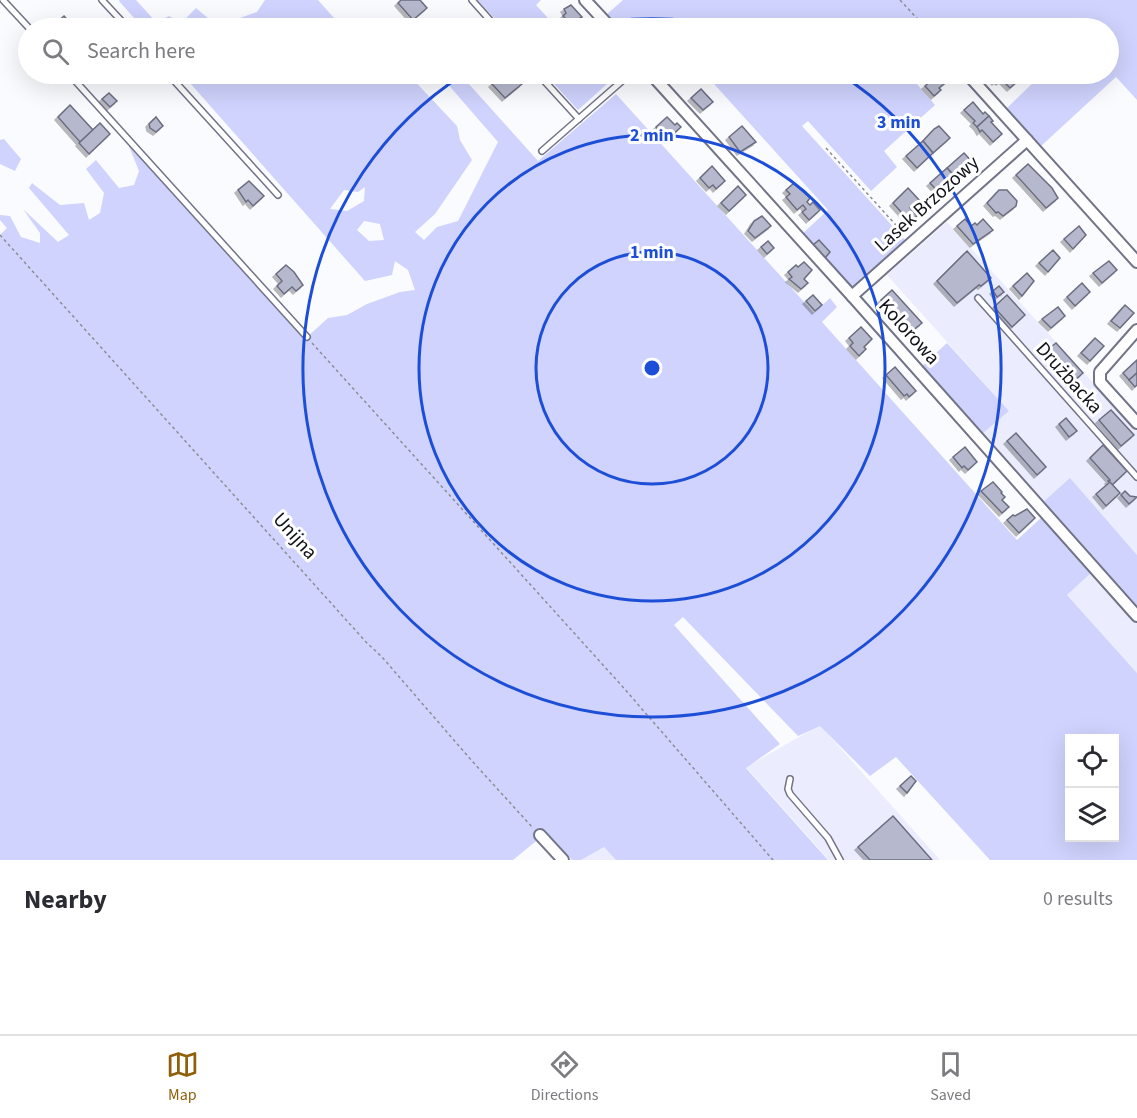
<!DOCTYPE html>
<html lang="en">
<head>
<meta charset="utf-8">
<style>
	body { margin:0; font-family:"Source Sans 3",sans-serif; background:#f2f2f3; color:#2b2b33 }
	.controls { position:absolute; right:18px; bottom:18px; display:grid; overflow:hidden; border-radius:0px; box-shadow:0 6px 24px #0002 }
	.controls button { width:54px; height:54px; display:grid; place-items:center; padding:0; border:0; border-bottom:2px solid #e1e1e2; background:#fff; color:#2b2b33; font:30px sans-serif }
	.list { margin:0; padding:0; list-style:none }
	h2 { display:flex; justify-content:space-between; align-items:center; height:78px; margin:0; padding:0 24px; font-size:26px }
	h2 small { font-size:20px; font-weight:400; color:#7c7c81 }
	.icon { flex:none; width:33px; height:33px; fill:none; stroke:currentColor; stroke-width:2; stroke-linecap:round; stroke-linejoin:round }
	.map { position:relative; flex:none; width:1137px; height:860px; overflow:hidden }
	.search { position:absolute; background:#fff; box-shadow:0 6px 24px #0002; left:18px; right:18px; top:18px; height:66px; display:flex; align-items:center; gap:15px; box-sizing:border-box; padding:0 21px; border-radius:33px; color:#7c7c81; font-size:22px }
	.sheet { height:174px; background:#fff }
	nav { display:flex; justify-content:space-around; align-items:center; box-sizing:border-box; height:84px; border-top:2px solid #e1e1e2; background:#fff; font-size:16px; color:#7c7c81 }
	nav a { display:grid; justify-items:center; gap:3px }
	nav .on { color:#8f5f09 }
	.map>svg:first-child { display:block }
	.built { fill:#ebedff }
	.green { fill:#cfd3fd; fill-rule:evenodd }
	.building { fill:#b6b9cd; stroke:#6b6d80; stroke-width:1.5; filter:url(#shadow) }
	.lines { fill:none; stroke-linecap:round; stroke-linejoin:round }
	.service-casing { stroke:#727487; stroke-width:8 }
	.minor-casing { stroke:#727487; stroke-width:14 }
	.path { stroke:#8c8d93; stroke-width:1.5; stroke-dasharray:3 3; stroke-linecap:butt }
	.service { stroke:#fff; stroke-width:5 }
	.minor { stroke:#fff; stroke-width:10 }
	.ring { fill:none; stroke:#1d4ed8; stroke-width:3 }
	.labels { text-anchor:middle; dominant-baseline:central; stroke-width:6; stroke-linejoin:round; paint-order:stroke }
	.street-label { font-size:20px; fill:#12131a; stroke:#fff }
	.centre { fill:#1d4ed8; stroke:#fff; stroke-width:3 }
	.ring-label { font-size:18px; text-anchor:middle; font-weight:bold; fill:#1d4ed8; stroke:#fff; stroke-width:6; stroke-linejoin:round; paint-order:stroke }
</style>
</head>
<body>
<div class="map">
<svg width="1137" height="860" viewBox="0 0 1137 860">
	<defs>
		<filter id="shadow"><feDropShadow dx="-3" dy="3" stdDeviation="0" flood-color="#0004"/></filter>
	</defs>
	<rect width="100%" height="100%" fill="#fafbff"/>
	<g class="built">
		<polygon points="947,222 1137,431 1137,555 1070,479 1044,502 982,434 1009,411 887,275"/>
		<polygon points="1092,572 1137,623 1137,673 1067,595"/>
		<polygon points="820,725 940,860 829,860 746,767"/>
		<polygon points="604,847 616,860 581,860"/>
	</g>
	<g class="green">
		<polygon points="120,0 136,0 156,22 169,16 181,23 196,8 215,24 228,18 240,18 257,12 265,0 318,0 343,28 143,28 119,1"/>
		<polygon points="477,0 541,0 536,5 557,28 504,28"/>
		<polygon points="623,0 1137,0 1137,100 1116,77 1040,147 1006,109 1042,74 1108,74 1108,28 616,28 605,16"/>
		<path d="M182,74h200l5,5 6,-5h15l49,52 3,14 12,20 -37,54 -20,18 9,8 13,-13 21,-6 40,-79 -59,-68h21l78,87 78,-67 198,219 16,-15 7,9 -15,15 195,218 25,-23 50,55 -25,23 70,78v187h-147l-94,-103 -26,19 -50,-50 -22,10 -115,-119 -9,8 106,119 -34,24 82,92h-212l-12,-13 -23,13h-9l-26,-27 -33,27h-513v-625l7,-7 -7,-8v-5l10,1 11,21 19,6v-10l-17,-24 35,33 11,-7 -40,-47 3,-5 28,22 24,-2 5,17 11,-7 4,-20 -18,-24 10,-9 23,28 15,-3 5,-14 -15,-37 183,203 21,-19 19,-3 20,-11 33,-12 15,-2 -7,-20 -13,-9 -3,14 -27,6zM365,187l-1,14 -17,10 -17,-2 14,-19 14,2zM364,221l16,3 4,16 -15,1 -12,-11zM1070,738h44v100h-44z"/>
		<polygon points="545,74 597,74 607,84 578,110"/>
		<polygon points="705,74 912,74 910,76 935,105 884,151 897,167 871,191 808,121 802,126 905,240 850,289 802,234 828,210"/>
		<polygon points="4,139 21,159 15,171 0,164 0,140"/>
		<polygon points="947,343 1009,411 982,434 921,367"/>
		<polygon points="1070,478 1137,555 1137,608 1041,504"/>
	</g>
	<g class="building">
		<polygon points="401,0 420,0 427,8 413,20 398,3"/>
		<polygon points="571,5 582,17 580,18 583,22 577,28 573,24 572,25 563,16 566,13 564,9"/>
		<polygon points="64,16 72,25 69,28 57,28 54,25"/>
		<polygon points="349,22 351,24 354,22 360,28 347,28 349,27 346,24"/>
		<polygon points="504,74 513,74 522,84 505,98 492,84"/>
		<polygon points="939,74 946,74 950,79 939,88 941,90 934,96 925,86"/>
		<polygon points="987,74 1013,74 1019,80 1010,88 1002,80 999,82 997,80 995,82"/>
		<polygon points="701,89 713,102 703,110 691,98"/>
		<polygon points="109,93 117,101 110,107 102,99"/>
		<polygon points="973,102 983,114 985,112 989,116 977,127 973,123 975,121 964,110"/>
		<polygon points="70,105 93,130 80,142 58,117"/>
		<polygon points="989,116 993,121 991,122 1002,134 993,142 982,130 980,132 977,127"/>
		<polygon points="156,117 163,126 156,132 150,128 149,124"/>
		<polygon points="667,117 675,125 677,123 681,127 667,140 656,127"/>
		<polygon points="100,123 110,134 89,154 79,143"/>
		<polygon points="742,126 756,142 740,152 729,137"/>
		<polygon points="939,126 950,138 933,153 923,141 934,129"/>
		<polygon points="923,141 933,153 917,168 906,156"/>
		<polygon points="964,153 975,165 958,180 947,168"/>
		<polygon points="1028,164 1052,188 1058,198 1046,208 1016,175"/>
		<polygon points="712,166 725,181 716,189 713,185 709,188 700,178"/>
		<polygon points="947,168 958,180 941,195 930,183"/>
		<polygon points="249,181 264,196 253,206 248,200 246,202 238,190"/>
		<polygon points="794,183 810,198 807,202 810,205 813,202 820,210 809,220 802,212 806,209 803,205 797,210 786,197 790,194 786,190"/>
		<polygon points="738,186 746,195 729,211 721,203"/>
		<polygon points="908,188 920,201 910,208 917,216 910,222 893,203"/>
		<polygon points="999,190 1007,190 1017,201 1016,206 1003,216 998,212 996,213 987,203"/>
		<polygon points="762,216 771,226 755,238 748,231 754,221"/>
		<polygon points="965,219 971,226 975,223 977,225 983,219 993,230 973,244 957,226"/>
		<polygon points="1079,226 1086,235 1073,249 1064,239"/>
		<polygon points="819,240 830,252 825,258 813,245"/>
		<polygon points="768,241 774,248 767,254 761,247"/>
		<polygon points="1053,250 1060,258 1048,272 1039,263"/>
		<polygon points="967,251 991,278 981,286 979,285 957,303 937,281"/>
		<polygon points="1109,261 1117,270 1102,283 1093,273"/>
		<polygon points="804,262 812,270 804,279 808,283 801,289 789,279 792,277 788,272 796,265 798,267"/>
		<polygon points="286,265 294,272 303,285 296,291 292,287 284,294 277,286 282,281 276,274"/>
		<polygon points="1027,273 1034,281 1022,296 1013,286"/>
		<polygon points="1082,283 1090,292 1075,306 1067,297"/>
		<polygon points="999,286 1004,292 997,297 993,291"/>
		<polygon points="892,290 922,323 911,332 881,300"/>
		<polygon points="813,295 822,305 815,311 806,301"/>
		<polygon points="1007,295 1025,315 1012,327 994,307"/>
		<polygon points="1125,305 1134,313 1120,328 1111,321"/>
		<polygon points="1058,307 1065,316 1051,328 1042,319"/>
		<polygon points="861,327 872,339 864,347 866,349 859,356 850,346 853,343 849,338"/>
		<polygon points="1095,338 1104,346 1090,361 1081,353"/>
		<polygon points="1056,343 1083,373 1074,381 1046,351"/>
		<polygon points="1137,360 1137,373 1129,380 1123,373"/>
		<polygon points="895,367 916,391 909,397 907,394 904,396 886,375"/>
		<polygon points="1137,373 1137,385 1135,387 1129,380"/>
		<polygon points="1111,410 1134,435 1121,446 1099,420"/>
		<polygon points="1066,418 1077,431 1069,437 1059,424"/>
		<polygon points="1016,433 1046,467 1037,475 1007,441"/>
		<polygon points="1103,445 1127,471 1112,485 1108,481 1110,480 1090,458"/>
		<polygon points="965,447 977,462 968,470 964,466 962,468 953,457"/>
		<polygon points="993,482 1002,492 1001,493 1005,497 1002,500 1009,507 1002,513 981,491"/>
		<polygon points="1110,482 1120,493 1106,506 1096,494"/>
		<polygon points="1125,491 1130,496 1137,497 1129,504 1121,495"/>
		<polygon points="1027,509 1035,518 1019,533 1007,520 1013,515 1015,516"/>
		<polygon points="911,776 916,781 907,793 900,786"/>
		<polygon points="893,816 932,860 870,860 858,847"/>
	</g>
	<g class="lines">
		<defs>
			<g id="service">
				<polyline points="3,0 29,28"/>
				<polyline points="102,0 128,28"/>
				<polyline points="472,0 497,28"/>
				<polyline points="69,74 307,337"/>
				<polyline points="168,74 278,195"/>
				<polyline points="538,74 579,119"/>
				<polyline points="542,151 630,74"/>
				<polyline points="978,298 1137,477"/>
				<polyline points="790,779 788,789 790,794 828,838 840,860"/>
			</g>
			<g id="minor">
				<polyline points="585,0 611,28"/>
				<polyline points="651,74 852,296 1137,616"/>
				<polyline points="971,78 1137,262"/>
				<polyline points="852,296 1027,140"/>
				<polyline points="1137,330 1100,372 1100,382 1137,423"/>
				<polyline points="540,835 563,860"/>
			</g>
		</defs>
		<use href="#service" class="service-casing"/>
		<use href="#minor" class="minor-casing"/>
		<g class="path">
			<polyline points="900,0 926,28"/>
			<polyline points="826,148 904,234"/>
			<polyline points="0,235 366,642 382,657 472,761 533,828"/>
			<polyline points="312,343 622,686 773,860"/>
		</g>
		<use href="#service" class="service"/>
		<use href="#minor" class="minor"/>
	</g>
	<g class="ring">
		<circle cx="652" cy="368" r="116"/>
		<circle cx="652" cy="368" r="233"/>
		<path d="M573 28A349 349 0 0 1 731 28M840 74A349 349 0 1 1 464 74"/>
	</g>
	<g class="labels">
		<g class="street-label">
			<text transform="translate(927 204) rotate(-42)">Lasek Brzozowy</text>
			<text transform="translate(909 332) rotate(48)">Kolorowa</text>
			<text transform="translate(1069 378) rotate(48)">Drużbacka</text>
			<text transform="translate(295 536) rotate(48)">Unijna</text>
		</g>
	</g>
	<circle cx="652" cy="368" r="9" class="centre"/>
	<g class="ring-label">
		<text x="899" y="128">3 min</text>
		<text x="652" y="141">2 min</text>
		<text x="652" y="258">1 min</text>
	</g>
</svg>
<div class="controls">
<button><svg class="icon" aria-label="locate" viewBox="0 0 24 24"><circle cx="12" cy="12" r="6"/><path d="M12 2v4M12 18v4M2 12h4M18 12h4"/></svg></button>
<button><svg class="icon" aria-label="layers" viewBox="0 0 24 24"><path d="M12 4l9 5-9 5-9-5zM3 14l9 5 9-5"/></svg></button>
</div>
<div class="search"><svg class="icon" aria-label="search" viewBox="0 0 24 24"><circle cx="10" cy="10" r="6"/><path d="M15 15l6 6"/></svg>Search here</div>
</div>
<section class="sheet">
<h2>Nearby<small>0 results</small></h2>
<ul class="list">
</ul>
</section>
<nav>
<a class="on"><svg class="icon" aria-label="map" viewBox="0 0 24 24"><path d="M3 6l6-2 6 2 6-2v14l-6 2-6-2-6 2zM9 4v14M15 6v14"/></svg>Map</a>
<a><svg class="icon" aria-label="directions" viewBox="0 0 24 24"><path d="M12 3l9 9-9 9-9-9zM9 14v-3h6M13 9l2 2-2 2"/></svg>Directions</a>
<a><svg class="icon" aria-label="saved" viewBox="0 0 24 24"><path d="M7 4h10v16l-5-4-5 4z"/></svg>Saved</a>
</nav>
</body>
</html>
